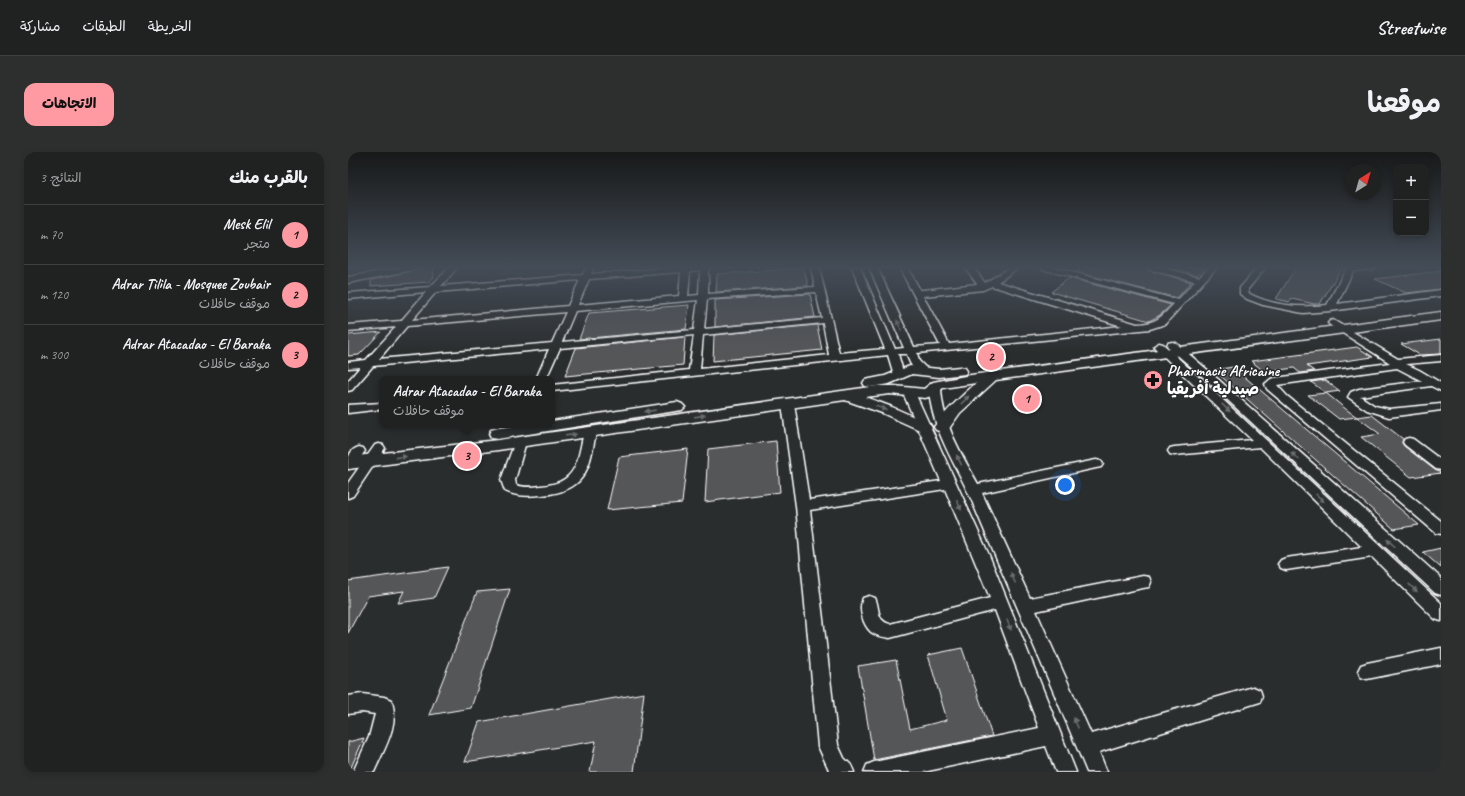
<!DOCTYPE html>
<html lang="ar">
<head>
<meta charset="utf-8">
<style>
	body { margin:0; font-family:Caveat,"Playpen Sans Arabic",sans-serif; background:#2d2f2f; color:#f1f3f6; direction:rtl }
	.controls { position:absolute; right:12px; top:12px; display:grid; overflow:hidden; border-radius:8px; box-shadow:0 2px 6px #0003 }
	.controls button { width:36px; height:36px; display:grid; place-items:center; padding:0; border:0; border-bottom:1px solid #3d3f40; background:#202222; color:#f1f3f6; font:20px sans-serif }
	.compass { position:absolute; left:997px; top:12px; width:36px; height:36px; border-radius:50%; background:#202222; box-shadow:0 2px 6px #0003; rotate:37deg }
	.you { position:absolute; left:717px; top:333px; width:14px; height:14px; margin:-10px; border:3px solid #fff; border-radius:50%; background:#1a73e8; box-shadow:0 0 0 6px #1a73e833 }
	.badge { display:grid; place-items:center; width:26px; height:26px; border-radius:50%; background:#ff9aa2; color:#111; font-size:13px; font-weight:700 }
	.pin { position:absolute; translate:-50% -50%; border:2px solid #fff; box-shadow:0 1px 4px #0006 }
	.popup { position:absolute; left:31px; top:224px; width:176px; height:52px; box-sizing:border-box; display:grid; place-content:center; border-radius:8px; background:#202222; filter:drop-shadow(0 1px 3px #0005); font-size:13px; white-space:nowrap; color:#a2a4a5 }
	.popup b { font-size:15px; color:#f1f3f6 }
	.popup::after { content:''; position:absolute; left:50%; top:100%; margin-left:-8px; border:8px solid transparent; border-top-color:#202222 }
	.list { margin:0; padding:0; list-style:none }
	h2 { display:flex; justify-content:space-between; align-items:center; height:52px; margin:0; padding:0 16px; font-size:17px }
	h2 small { font-size:13px; font-weight:400; color:#a2a4a5 }
	.list li { display:grid; grid-template-columns:26px 1fr auto; gap:12px; align-items:center; box-sizing:border-box; height:60px; padding:0 16px; border-top:1px solid #3d3f40 }
	.list b { display:block; font-size:15px; white-space:nowrap }
	.list p { margin:0; font-size:13px; white-space:nowrap; color:#a2a4a5 }
	.list em { font-size:13px; font-style:normal; color:#a2a4a5 }
	.map { position:relative; flex:none; width:1093px; height:620px; overflow:hidden; direction:ltr; border-radius:12px }
	header { display:flex; align-items:center; gap:24px; box-sizing:border-box; height:56px; padding:0 20px; background:#202222; border-bottom:1px solid #3d3f40 }
	header strong { font-size:19px }
	nav { display:flex; gap:22px; margin-inline-start:auto; font-size:14px }
	.intro { display:flex; align-items:center; justify-content:space-between; box-sizing:border-box; height:96px; padding:0 24px }
	h1 { margin:0; font-size:28px }
	.button { padding:10px 18px; border-radius:12px; background:#ff9aa2; color:#111; font-size:14px; font-weight:700 }
	main { display:flex; gap:24px; padding:0 24px }
	aside { flex:1; background:#202222; border-radius:12px; box-shadow:0 2px 6px #0003 }
	.map>svg:first-child { display:block }
	.building { fill:#555758; stroke:#fff }
	.lines { fill:none; stroke-linecap:round; stroke-linejoin:round }
	.minor-casing { stroke:#fff; stroke-width:3 }
	.major-casing { stroke:#fff; stroke-width:3 }
	.minor { fill:#2a2d2e; fill-rule:evenodd }
	.major { fill:#2a2d2e; fill-rule:evenodd }
	.oneway { fill:#6a6c6d }
	.labels { text-anchor:middle; dominant-baseline:central; stroke-width:3; stroke-linejoin:round; paint-order:stroke }
	.poi-label { font-size:16px; font-weight:bold; fill:#fff; stroke:#2a2d2e; text-anchor:start }
</style>
</head>
<body>
<header>
<strong>Streetwise</strong>
<nav><a>الخريطة</a><a>الطبقات</a><a>مشاركة</a></nav>
</header>
<div class="intro"><h1>موقعنا</h1><a class="button">الاتجاهات</a></div>
<main>
<div class="map">
<svg width="1093" height="620" viewBox="0 0 1093 620">
	<rect width="100%" height="100%" fill="#2a2d2e"/>
	<filter id="ink" filterUnits="userSpaceOnUse"><feTurbulence type="fractalNoise" baseFrequency=".025" numOctaves="2"/><feDisplacementMap in="SourceGraphic" scale="8" xChannelSelector="R" yChannelSelector="G"/><feConvolveMatrix kernelMatrix="1 2 1 2 8 2 1 2 1" color-interpolation-filters="sRGB"/></filter>
	<g filter="url(#ink)">
		<g class="building">
			<polygon points="74,115 85,115 86,125 81,130 23,134 23,128 69,118"/>
			<polygon points="735,115 798,115 800,118 843,130 829,146 728,120"/>
			<polygon points="817,115 856,115 849,123"/>
			<polygon points="948,115 994,115 972,152 966,152 944,147 942,150 928,147"/>
			<polygon points="456,116 460,134 368,140 369,122"/>
			<polygon points="1093,119 1093,137 1058,141 1027,127"/>
			<polygon points="721,126 823,153 812,163 801,169 703,140"/>
			<polygon points="462,142 467,165 367,175 367,148"/>
			<polygon points="341,153 338,177 231,187 241,161"/>
			<polygon points="469,173 474,198 365,209 366,183"/>
			<polygon points="33,180 11,203 0,204 0,183"/>
			<polygon points="337,185 335,213 217,224 228,196"/>
			<polygon points="1093,187 1093,202 1072,203 1053,192"/>
			<polygon points="1009,195 1025,205 959,214 966,219 952,221 946,216 917,220 903,209"/>
			<polygon points="885,215 1071,373 1046,377 866,218"/>
			<polygon points="977,228 992,239 978,241 963,230"/>
			<polygon points="978,241 999,258 1009,265 991,267 960,243"/>
			<polygon points="1024,263 1055,287 1054,291 1056,294 1087,318 1093,321 1063,325 1013,285 1032,282 1009,265"/>
			<polygon points="428,289 432,340 357,350 360,297"/>
			<polygon points="340,297 334,351 259,358 271,305"/>
			<polygon points="1093,396 1093,416 1075,400"/>
			<polygon points="100,415 86,446 50,451 56,439 20,444 0,481 0,429"/>
			<polygon points="162,437 123,556 81,563 129,440"/>
			<polygon points="614,496 644,584 526,608 510,514 548,508 562,577 599,568 580,503"/>
			<polygon points="296,541 286,620 242,620 248,589 117,610 131,570"/>
			<polygon points="16,586 1,620 0,620 0,590"/>
		</g>
		<g class="lines">
			<defs>
				<g id="minor">
					<polygon points="58,115 73,115 69,117 0,131 0,125"/>
					<path d="M102,115h8l-17,19 142,-11 3,-8h8l-3,7 90,-7h31l-4,2v25l107,-7 -4,-20h8l20,86 46,-4 -33,-82h8l35,82 9,-1 -35,-81h8l37,80 26,-2 -41,-78h8l13,23h3l54,-6 -12,-17h8l12,16 25,-16h9l-21,15 139,42c20,-1 23,-6 37,-20l-132,-35 -1,-2h12l125,33 17,-19 -47,-12 -1,-2h13l39,10 10,-10h8l-52,57 -15,5 -233,24 2,8 10,10 -5,3c-10,-2 -15,-11 -17,-20h-9l6,21 -5,3 -5,-3 -6,-20 -336,36v-6l137,-15 5,-35 -134,13 -14,31h-10l13,-30 -176,17 -21,24 -4,1v-10l12,-14 -12,1v-6l18,-2 30,-33 -48,4v-6l53,-4 25,-29 -78,7v-6l82,-6zM352,118l-1,25 -11,1 2,-25zM333,120l-2,24 -101,9 11,-26zM232,128l-12,26 -156,14 24,-28zM644,134l130,40 -173,18 -26,-48 60,-6zM468,140l6,26 -118,11 3,-30zM350,148l-4,30 -132,12 13,-31zM218,160l-14,31 -173,16 28,-33zM475,171l6,32 -129,14 3,-34z"/>
					<path d="M910,115h8l-18,22v4c24,13 52,15 79,12l20,-38h29l-4,2 -19,2 -16,33 104,-14v6l-111,15 -27,2 -40,-8 -16,-6 -7,-5v-6z"/>
					<polygon points="985,168 1050,207 1093,203 1093,209 1058,212 1071,218 1093,231 1093,239 1083,234 1012,244 1027,254 1041,257 1093,252 1093,258 1041,265 1019,258 1000,245 1003,240 1011,237 1074,229 1049,216 929,233 939,244 1093,369 1093,382 1088,381 919,237 917,232 923,227 927,226 1042,211 982,173 980,171 982,169"/>
					<polygon points="824,190 828,191 863,221 1093,426 1093,443 1087,441 855,225 820,195 819,193 820,191"/>
					<polygon points="811,191 815,192 1093,451 1093,469 1087,467 1024,405 938,418 933,416 930,412 933,408 938,406 1014,395 912,295 826,303 822,302 820,299 822,296 826,295 904,288 807,196 806,194"/>
					<path d="M587,234l6,3c2,36 20,64 37,95l118,-24 5,1 2,3 -2,3 -5,1 -114,25 48,105 113,-22 6,1 2,5 -2,5 -6,1 -107,23 55,123 162,-47 7,3 2,6 -2,6 -161,50 8,20h-20c-37,-91 -77,-180 -115,-271 -16,-37 -40,-70 -43,-112z"/>
					<path d="M561,238l4,1 2,2 74,162 87,217h-20l-10,-26 -123,26h-59l3,-7 7,-3 165,-34 -44,-118 -105,28c-6,-1 -14,-2 -19,-6 -8,-7 -13,-24 -8,-34l6,-2 6,2c5,10 1,23 15,26l100,-26 -45,-109 -135,21 28,235 6,13 7,7 3,7h-24l-12,-26 -22,-240 -14,-102 2,-2h8l2,2 15,96 132,-19 -38,-88 2,-2z"/>
					<polygon points="34,251 34,257 0,261 0,253"/>
					<path d="M242,276l4,1 2,3c-7,38 -10,59 -54,63 -13,1 -25,2 -37,-4l-4,-11 15,-41h8l2,3 -11,38 1,5c8,3 17,2 25,1 36,-3 36,-23 43,-54l2,-3z"/>
					<polygon points="1061,286 1065,287 1093,308 1093,318 1088,317 1057,293 1055,290 1057,287"/>
					<polygon points="31,292 35,293 37,296 5,344 0,346 0,331 27,293"/>
					<path d="M11,295l4,1 2,3 -12,17 -5,1c0,-9 0,-19 11,-22z"/>
					<polygon points="1093,496 1093,512 1019,527 1013,525 1010,519 1013,513 1019,511"/>
					<path d="M14,542l22,3 7,3c10,23 -8,51 -17,72h-21l16,-35 6,-23 -13,-2 -14,2v-18z"/>
				</g>
				<g id="major">
					<path d="M1093,160v8l-445,60 -36,33 -12,17 -6,2 -6,-2 -2,-3c12,-17 27,-30 42,-44l-33,5 -8,7 -10,3 -35,-4 -25,3 27,10 38,17 2,3 -2,3 -6,2 -42,-19 -37,-13 -347,50 -150,19v-12l150,-17 379,-54h17l30,3 9,-7 38,-7z"/>
					<polygon points="562,214 591,217 612,215 617,216 619,219 617,222 591,225 564,222 541,232 522,235 517,234 515,231 517,228 537,224"/>
					<path d="M329,250l5,2 3,3 -3,3 -185,29 -6,-1 -2,-4 2,-4c20,-5 40,-5 61,-5v-4z"/>
				</g>
			</defs>
			<use href="#minor" class="minor-casing"/>
			<use href="#major" class="major-casing"/>
			<use href="#minor" class="minor"/>
			<use href="#major" class="major"/>
		</g>
		<defs><path id="oneway-solid" d="M-6-.8H1V-3.2L6.5 0L1 3.2V.8H-6Z"/></defs>
		<g class="oneway">
			<use href="#oneway-solid" transform="translate(551 173) rotate(-114)"/>
			<use href="#oneway-solid" transform="translate(617 248) rotate(-46)"/>
			<use href="#oneway-solid" transform="translate(533 256) rotate(19)"/>
			<use href="#oneway-solid" transform="translate(878 256) rotate(43)"/>
			<use href="#oneway-solid" transform="translate(302 259) rotate(172)"/>
			<use href="#oneway-solid" transform="translate(352 264) rotate(-8)"/>
			<use href="#oneway-solid" transform="translate(223 283) rotate(-8)"/>
			<use href="#oneway-solid" transform="translate(947 304) rotate(-138)"/>
			<use href="#oneway-solid" transform="translate(53 305) rotate(-6)"/>
			<use href="#oneway-solid" transform="translate(611 308) rotate(-117)"/>
			<use href="#oneway-solid" transform="translate(972 346) rotate(44)"/>
			<use href="#oneway-solid" transform="translate(611 353) rotate(66)"/>
			<use href="#oneway-solid" transform="translate(1043 391) rotate(-138)"/>
			<use href="#oneway-solid" transform="translate(665 426) rotate(-114)"/>
			<use href="#oneway-solid" transform="translate(1065 436) rotate(43)"/>
			<use href="#oneway-solid" transform="translate(661 473) rotate(68)"/>
			<use href="#oneway-solid" transform="translate(728 571) rotate(-113)"/>
		</g>
	</g>
	<linearGradient id="sky" x2="0" y2="1"><stop stop-color="#171919"/><stop offset="0.57" stop-color="#444c57"/><stop offset="1" stop-color="#444c57" stop-opacity="0"/></linearGradient>
	<rect width="1093" height="202" fill="url(#sky)"/>
	<defs>
		<symbol id="pharmacy-disc" viewBox="-11 -11 22 22"><circle r="9.5" fill="#ff9aa2" stroke="#2a2d2e"/><path d="M-2-6h4v4h4v4h-4v4h-4v-4h-4v-4h4Z" fill="#111"/></symbol>
	</defs>
	<g fill-rule="evenodd">
		<use href="#pharmacy-disc" x="794" y="217" width="22" height="22"/>
	</g>
	<g class="labels">
		<g class="poi-label">
			<text x="819" y="219">Pharmacie Africaine<tspan x="819" dy="18">صيدلية أفريقيا</tspan></text>
		</g>
	</g>
</svg>
<div class="controls">
<button>+</button>
<button>−</button>
</div>
<svg class="compass" viewBox="-18 -18 36 36"><path d="M0-13l5 13h-10z" fill="#e53935"/><path d="M0 13l5-13h-10z" fill="#a2a4a5"/></svg>
<div class="you"></div>
<div class="pin badge" style="left:679px;top:247px">1</div>
<div class="pin badge" style="left:643px;top:205px">2</div>
<div class="pin badge" style="left:119px;top:304px">3</div>
<div class="popup"><b>Adrar Atacadao - El Baraka</b>موقف حافلات</div>
</div>
<aside>
<h2>بالقرب منك<small>النتائج: 3</small></h2>
<ul class="list">
<li><span class="badge">1</span><div><b>Mesk Elil</b><p>متجر</p></div><em>70 m</em></li>
<li><span class="badge">2</span><div><b>Adrar Tilila - Mosquee Zoubair</b><p>موقف حافلات</p></div><em>120 m</em></li>
<li><span class="badge">3</span><div><b>Adrar Atacadao - El Baraka</b><p>موقف حافلات</p></div><em>300 m</em></li>
</ul>
</aside>
</main>
</body>
</html>
